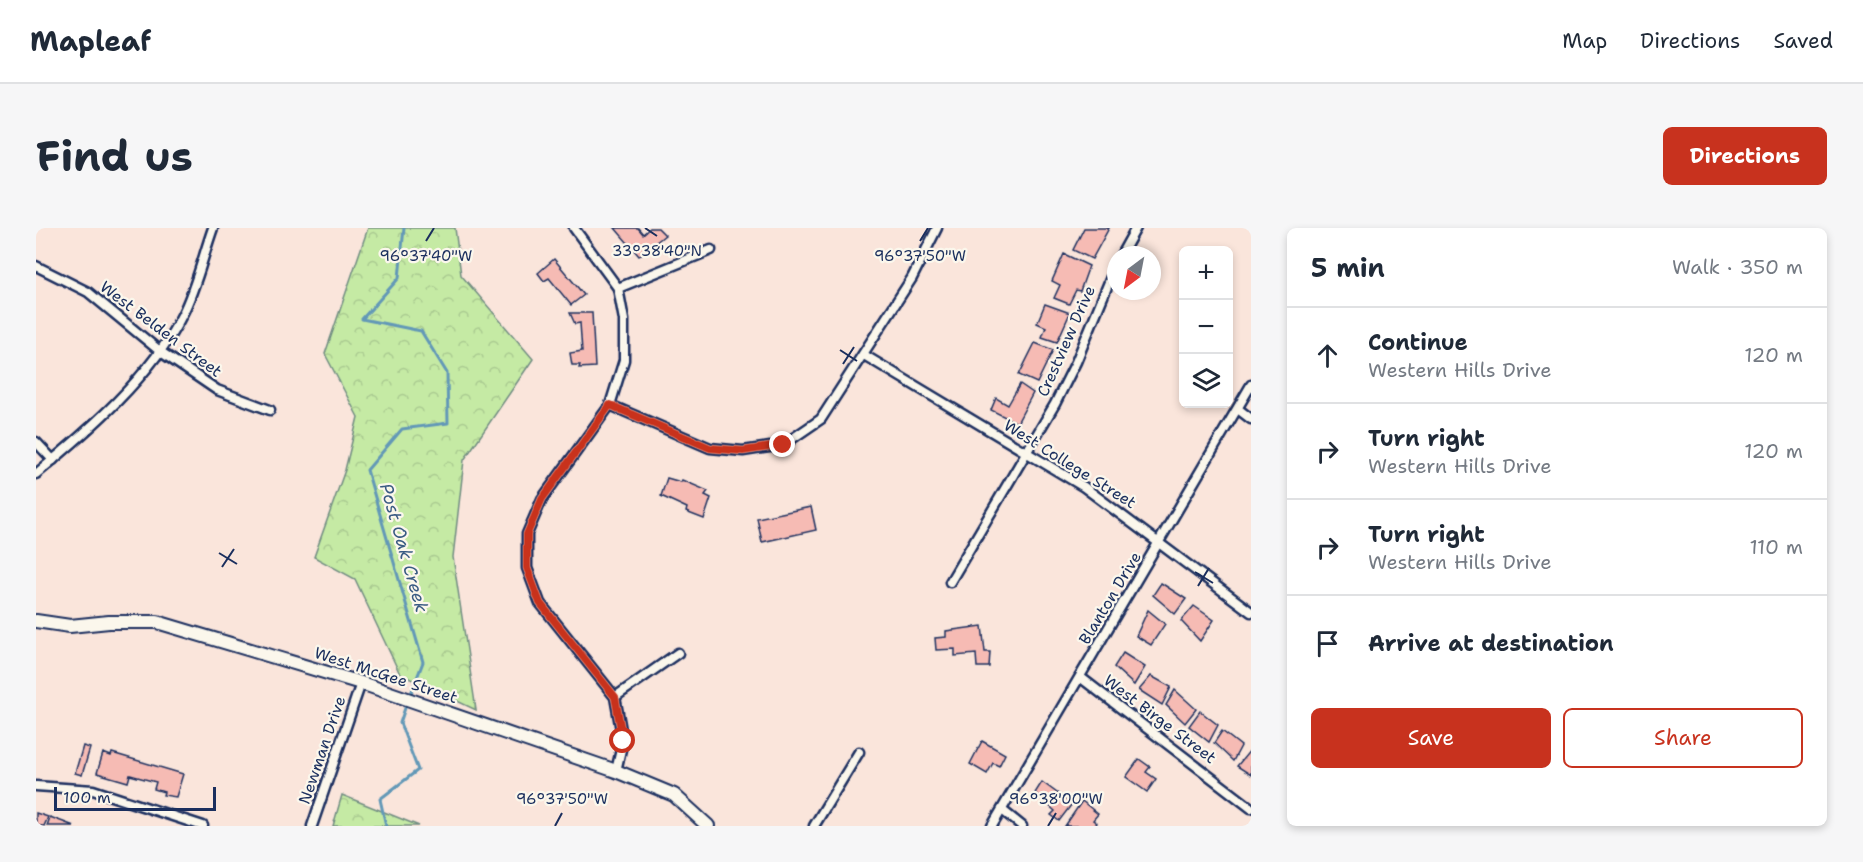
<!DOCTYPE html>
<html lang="en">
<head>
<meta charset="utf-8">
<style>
	body { margin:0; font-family:"Shantell Sans",sans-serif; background:#f6f6f7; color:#1f2937 }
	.controls { position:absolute; right:18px; top:18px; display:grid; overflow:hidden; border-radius:9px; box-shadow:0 3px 9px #0003 }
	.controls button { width:54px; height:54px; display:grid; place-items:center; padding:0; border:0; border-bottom:2px solid #e0e1e3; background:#fff; color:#1f2937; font:30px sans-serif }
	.compass { position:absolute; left:1071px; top:18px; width:54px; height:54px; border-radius:50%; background:#fff; box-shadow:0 3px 9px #0003; rotate:212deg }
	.scale { position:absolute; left:18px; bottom:15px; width:162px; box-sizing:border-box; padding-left:6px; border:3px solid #1b2f5e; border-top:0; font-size:16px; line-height:21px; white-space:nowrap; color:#1b2f5e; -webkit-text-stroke:4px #fbf7ec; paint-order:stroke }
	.stop { position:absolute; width:18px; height:18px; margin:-14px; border:4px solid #c8321e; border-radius:50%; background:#fff }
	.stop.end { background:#c8321e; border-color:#fff; box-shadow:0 2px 6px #0008 }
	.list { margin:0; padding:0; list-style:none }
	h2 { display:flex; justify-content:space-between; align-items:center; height:78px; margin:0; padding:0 24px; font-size:26px }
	h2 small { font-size:20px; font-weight:400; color:#747a83 }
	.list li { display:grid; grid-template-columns:39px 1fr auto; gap:18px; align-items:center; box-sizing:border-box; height:96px; padding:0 24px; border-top:2px solid #e0e1e3 }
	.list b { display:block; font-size:22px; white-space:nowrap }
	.list p { margin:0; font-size:20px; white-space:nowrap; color:#747a83 }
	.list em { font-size:20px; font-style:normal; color:#747a83 }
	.actions { display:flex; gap:12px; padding:18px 24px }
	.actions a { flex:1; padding:14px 0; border:2px solid #c8321e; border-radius:9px; text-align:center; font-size:21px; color:#c8321e }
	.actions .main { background:#c8321e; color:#fff }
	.icon { flex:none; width:33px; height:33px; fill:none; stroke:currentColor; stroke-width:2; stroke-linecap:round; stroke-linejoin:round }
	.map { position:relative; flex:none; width:1215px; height:598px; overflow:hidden; border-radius:9px }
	header { display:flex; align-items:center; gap:36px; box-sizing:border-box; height:84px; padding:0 30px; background:#fff; border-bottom:2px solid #e0e1e3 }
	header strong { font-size:28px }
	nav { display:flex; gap:33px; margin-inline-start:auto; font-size:21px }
	.intro { display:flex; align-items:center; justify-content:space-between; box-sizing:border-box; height:144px; padding:0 36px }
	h1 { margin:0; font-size:42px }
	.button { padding:15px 27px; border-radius:9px; background:#c8321e; color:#fff; font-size:21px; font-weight:700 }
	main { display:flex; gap:36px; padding:0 36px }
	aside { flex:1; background:#fff; border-radius:9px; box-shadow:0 3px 9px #0003 }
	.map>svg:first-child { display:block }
	.forest { fill:url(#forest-crowns); stroke:#708c81; stroke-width:1.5 }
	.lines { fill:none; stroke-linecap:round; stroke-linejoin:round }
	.stream { stroke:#6298b7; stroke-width:3 }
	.building { fill:#f6bbb4; stroke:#1b2f5e; stroke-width:1.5 }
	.street-casing { stroke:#1b2f5e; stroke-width:13 }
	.secondary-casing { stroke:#1b2f5e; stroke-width:16 }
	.street { stroke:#fbf7ec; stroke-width:8 }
	.secondary { stroke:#fbf7ec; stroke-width:12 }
	.route { stroke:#c8321e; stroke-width:8 }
	.ticks { fill:none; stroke:#1b2f5e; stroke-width:2 }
	.labels { text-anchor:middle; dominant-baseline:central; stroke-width:4.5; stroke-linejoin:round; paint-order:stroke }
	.street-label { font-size:16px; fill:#1b2f5e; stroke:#fbf7ec }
	.water-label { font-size:18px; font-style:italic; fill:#395b83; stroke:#fbf7ec }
	.ticks-label { font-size:15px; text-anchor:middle; fill:#1b2f5e; stroke:#fbf7ec; stroke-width:4.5; stroke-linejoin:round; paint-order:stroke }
</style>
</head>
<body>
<header>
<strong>Mapleaf</strong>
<nav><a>Map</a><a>Directions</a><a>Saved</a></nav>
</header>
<div class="intro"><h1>Find us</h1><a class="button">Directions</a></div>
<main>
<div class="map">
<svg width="1215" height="598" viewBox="0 0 1215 598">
	<defs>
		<pattern id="forest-crowns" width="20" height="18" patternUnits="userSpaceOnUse" patternTransform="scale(1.5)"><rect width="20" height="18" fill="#c5eaa4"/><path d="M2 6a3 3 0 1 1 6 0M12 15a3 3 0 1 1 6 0" fill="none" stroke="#a9c990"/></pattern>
	</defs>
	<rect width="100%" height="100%" fill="#fae5db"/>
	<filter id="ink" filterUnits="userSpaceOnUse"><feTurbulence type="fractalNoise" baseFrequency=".0167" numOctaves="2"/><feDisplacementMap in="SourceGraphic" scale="12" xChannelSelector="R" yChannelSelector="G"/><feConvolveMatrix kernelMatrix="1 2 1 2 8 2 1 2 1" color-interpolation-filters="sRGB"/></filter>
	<g filter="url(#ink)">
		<g class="forest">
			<polygon points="332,0 419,0 425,47 497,131 428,232 417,329 440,482 364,446 319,351 278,329 309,242 322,189 289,126"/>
			<polygon points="306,567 383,598 297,598"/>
		</g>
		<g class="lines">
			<g class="stream">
				<polyline points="368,0 363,50 326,91 385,103 411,145 412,195 366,201 331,242 387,434 374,468"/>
				<polyline points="350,598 344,571 382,542 364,495 371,474"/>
			</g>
		</g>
		<g class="building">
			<polygon points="579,0 602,0 607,6 614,0 622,0 629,7 603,28"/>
			<polygon points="1048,0 1073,0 1056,31 1037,22"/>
			<polygon points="1028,26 1053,38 1044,63 1040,62 1033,76 1018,70 1024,57 1016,53"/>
			<polygon points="518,31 548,67 535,77 513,50 508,53 502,45"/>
			<polygon points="1009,76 1034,85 1021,114 1006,109 1010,99 1001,95"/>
			<polygon points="534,85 556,85 559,139 543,140 544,137 536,137 534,125 546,123 544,95 539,96"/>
			<polygon points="999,115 1017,122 1001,155 983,147"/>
			<polygon points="984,156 997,165 981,195 955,182 960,170 972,177"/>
			<polygon points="631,250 645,254 646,252 672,263 669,267 675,270 668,291 650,284 651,280 625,268"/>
			<polygon points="775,279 780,302 726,314 721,290"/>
			<polygon points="1125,355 1150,371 1139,386 1117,367"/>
			<polygon points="1158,378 1178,392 1164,413 1145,393"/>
			<polygon points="1112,382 1129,396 1115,417 1100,408"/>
			<polygon points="946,398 949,424 954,424 953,439 941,439 940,426 919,428 919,421 900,422 899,410 910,409 910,403"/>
			<polygon points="1087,425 1109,439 1098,457 1078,439"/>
			<polygon points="1115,448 1135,459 1126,477 1103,462"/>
			<polygon points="1139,462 1160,481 1149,495 1130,477"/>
			<polygon points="1164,483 1182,497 1173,514 1153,498"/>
			<polygon points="1186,503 1205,518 1197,533 1178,515"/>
			<polygon points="946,513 969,526 963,538 957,535 951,546 934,536"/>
			<polygon points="47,518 54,520 46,547 39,545"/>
			<polygon points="1215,521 1215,547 1201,538"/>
			<polygon points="67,525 75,528 76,525 147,546 140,569 127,567 128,564 118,561 120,554 94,547 92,554 61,545"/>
			<polygon points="1103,531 1114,539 1110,544 1120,551 1111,564 1090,549"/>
			<polygon points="1006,554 1036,576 1023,593 1015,587 1019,583 999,565"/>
			<polygon points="1046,573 1062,586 1057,592 1061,595 1059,598 1029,598"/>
			<polygon points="0,585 12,589 8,598 0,598"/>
			<polygon points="14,589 38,598 11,598"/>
		</g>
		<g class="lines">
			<defs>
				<g id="street">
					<polyline points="538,0 582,60 588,92 588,132 574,177 674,220 707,223 747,217 785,191 876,50 901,0"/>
					<polyline points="1085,27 1100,0"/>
					<polyline points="0,38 52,64 125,124 181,162 234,182"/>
					<polyline points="582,60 675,22"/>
					<polyline points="828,127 1048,259 1215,384"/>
					<polyline points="574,177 506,271 491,306 491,340 504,375 579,469 587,513 580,543"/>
					<polyline points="1202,181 1215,191"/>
					<polyline points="0,214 17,232"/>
					<path d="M0,246c52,-43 116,-98 146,-159 14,-27 21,-59 31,-87"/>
					<polyline points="914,354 1019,176 1040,134 1080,37"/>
					<polyline points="1044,449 1215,580"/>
					<polyline points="579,469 642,425"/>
					<polyline points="0,558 57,562 167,598"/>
					<polyline points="966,582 986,598"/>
					<polyline points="276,598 325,455"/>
					<polyline points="778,598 823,524"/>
					<polyline points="956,598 1215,157"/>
				</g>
				<polyline id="secondary" points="0,393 34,398 73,394 121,394 325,455 580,543 638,567 672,598"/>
			</defs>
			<use href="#street" class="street-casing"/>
			<use href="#secondary" class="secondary-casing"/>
			<use href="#street" class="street"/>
			<use href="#secondary" class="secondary"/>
		</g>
	</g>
	<g class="lines" filter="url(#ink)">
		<polyline class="route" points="587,513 579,469 504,375 491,340 491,306 506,271 574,177 674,220 707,223 747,217"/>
	</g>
	<path class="ticks" d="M609,0l12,8M390,13l8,-13M884,13l8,-13M804,122l17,11M807,136l11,-17M183,325l18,11M186,339l12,-18M1159,344l18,11M1162,358l11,-18M519,598l7,-13M1012,598l8,-13"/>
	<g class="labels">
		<g class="street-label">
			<text transform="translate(125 101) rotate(37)">West Belden Street</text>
			<text transform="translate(1030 113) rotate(-66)">Crestview Drive</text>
			<text transform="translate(1034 236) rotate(32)">West College Street</text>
			<text transform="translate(1074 370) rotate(-59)">Blanton Drive</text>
			<text transform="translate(350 447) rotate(18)">West McGee Street</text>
			<text transform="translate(1124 491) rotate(37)">West Birge Street</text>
			<text transform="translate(286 522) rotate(-71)">Newman Drive</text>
		</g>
		<g class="water-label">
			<text transform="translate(368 320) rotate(74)">Post Oak Creek</text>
		</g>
	</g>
	<g class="ticks-label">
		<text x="621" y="28">33°38'40"N</text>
		<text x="390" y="33">96°37'40"W</text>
		<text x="884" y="33">96°37'50"W</text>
		<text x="526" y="576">96°37'50"W</text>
		<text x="1020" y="576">96°38'00"W</text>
	</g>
</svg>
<div class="controls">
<button>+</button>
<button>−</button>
<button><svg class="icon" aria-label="layers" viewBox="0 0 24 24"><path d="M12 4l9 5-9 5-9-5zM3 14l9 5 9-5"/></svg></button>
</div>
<svg class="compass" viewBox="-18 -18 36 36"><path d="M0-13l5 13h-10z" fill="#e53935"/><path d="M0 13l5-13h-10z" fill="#747a83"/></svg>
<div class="scale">100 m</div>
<div class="stop" style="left:587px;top:513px"></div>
<div class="stop end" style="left:747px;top:217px"></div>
</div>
<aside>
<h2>5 min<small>Walk · 350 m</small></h2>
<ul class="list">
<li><svg class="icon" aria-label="ahead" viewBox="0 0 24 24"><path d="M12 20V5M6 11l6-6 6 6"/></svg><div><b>Continue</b><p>Western Hills Drive</p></div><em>120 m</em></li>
<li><svg class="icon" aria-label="right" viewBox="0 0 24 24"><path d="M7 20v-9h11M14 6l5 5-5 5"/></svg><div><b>Turn right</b><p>Western Hills Drive</p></div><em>120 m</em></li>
<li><svg class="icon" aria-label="right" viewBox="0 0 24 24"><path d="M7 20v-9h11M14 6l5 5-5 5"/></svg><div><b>Turn right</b><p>Western Hills Drive</p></div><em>110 m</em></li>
<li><svg class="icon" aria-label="arrive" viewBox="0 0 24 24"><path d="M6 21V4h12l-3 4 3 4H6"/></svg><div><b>Arrive at destination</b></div></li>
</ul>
<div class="actions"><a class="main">Save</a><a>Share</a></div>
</aside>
</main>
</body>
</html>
